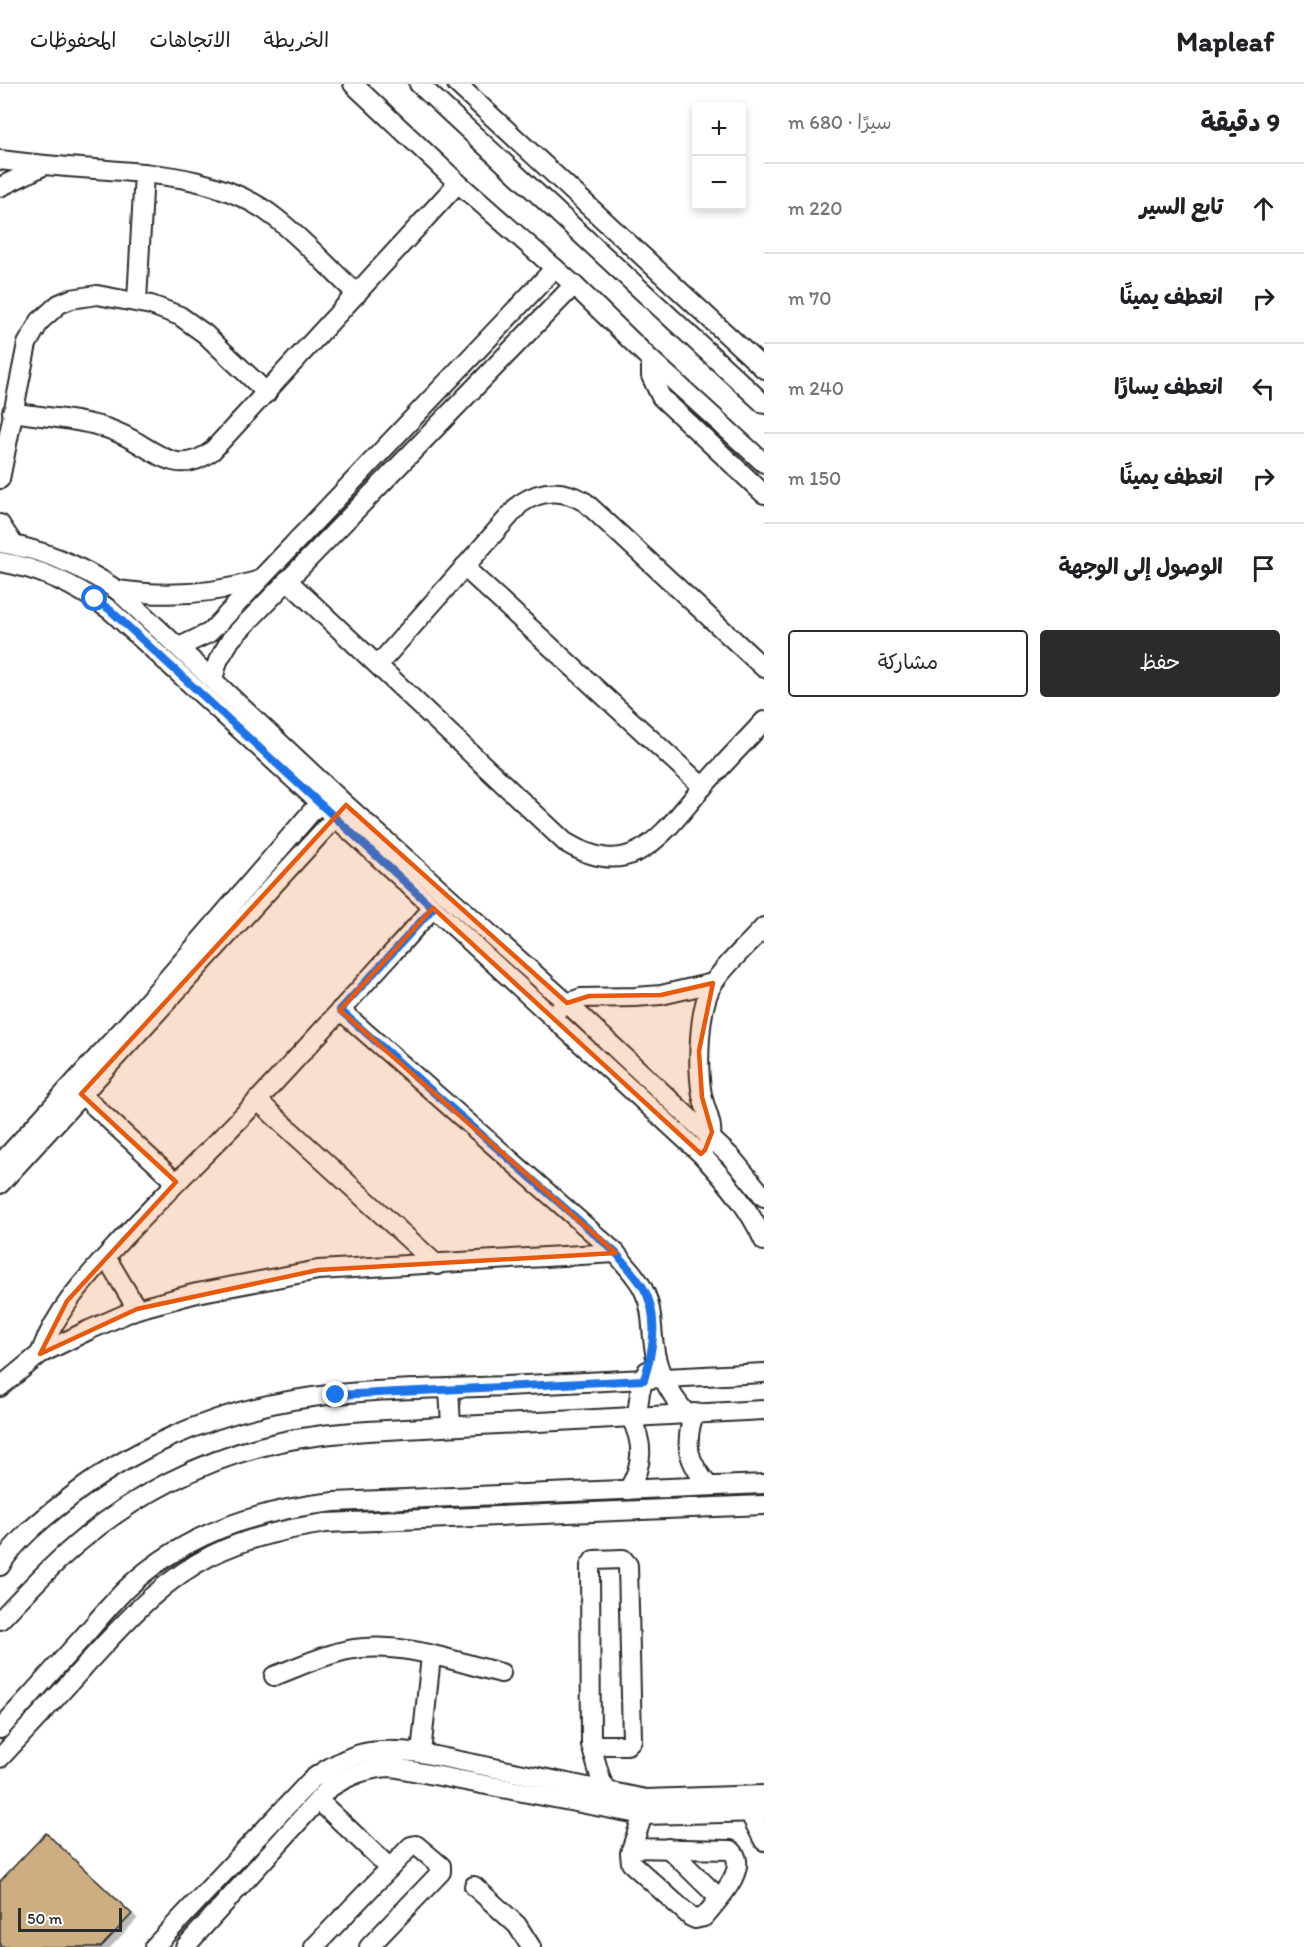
<!DOCTYPE html>
<html lang="ar">
<head>
<meta charset="utf-8">
<style>
	body { margin:0; font-family:Itim,"Playpen Sans Arabic",sans-serif; background:#f6f6f6; color:#202124; direction:rtl }
	.controls { position:absolute; right:18px; top:18px; display:grid; overflow:hidden; border-radius:6px; box-shadow:0 3px 9px #0003 }
	.controls button { width:54px; height:54px; display:grid; place-items:center; padding:0; border:0; border-bottom:2px solid #e0e0e0; background:#fff; color:#202124; font:30px sans-serif }
	.scale { position:absolute; left:18px; bottom:15px; width:104px; box-sizing:border-box; padding-left:6px; border:3px solid #2b2b2b; border-top:0; font-size:16px; line-height:21px; white-space:nowrap; color:#2b2b2b; -webkit-text-stroke:4px #fff; paint-order:stroke }
	.stop { position:absolute; width:18px; height:18px; margin:-14px; border:4px solid #1a73e8; border-radius:50%; background:#fff }
	.stop.end { background:#1a73e8; border-color:#fff; box-shadow:0 2px 6px #0008 }
	.list { margin:0; padding:0; list-style:none }
	h2 { display:flex; justify-content:space-between; align-items:center; height:78px; margin:0; padding:0 24px; font-size:26px }
	h2 small { font-size:20px; font-weight:400; color:#757577 }
	.list li { display:grid; grid-template-columns:39px 1fr auto; gap:18px; align-items:center; box-sizing:border-box; height:90px; padding:0 24px; border-top:2px solid #e0e0e0 }
	.list b { display:block; font-size:22px; white-space:nowrap }
	.list em { font-size:20px; font-style:normal; color:#757577 }
	.actions { display:flex; gap:12px; padding:18px 24px }
	.actions a { flex:1; padding:14px 0; border:2px solid #2b2b2b; border-radius:6px; text-align:center; font-size:21px; color:#2b2b2b }
	.actions .main { background:#2b2b2b; color:#fff }
	.icon { flex:none; width:33px; height:33px; fill:none; stroke:currentColor; stroke-width:2; stroke-linecap:round; stroke-linejoin:round }
	.map { position:relative; flex:none; width:764px; height:1863px; overflow:hidden; direction:ltr }
	header { display:flex; align-items:center; gap:36px; box-sizing:border-box; height:84px; padding:0 30px; background:#fff; border-bottom:2px solid #e0e0e0 }
	header strong { font-size:28px }
	nav { display:flex; gap:33px; margin-inline-start:auto; font-size:21px }
	main { display:flex }
	aside { flex:1; background:#fff }
	.map>svg:first-child { display:block }
	.building { fill:#ccae81; stroke:#2b2b2b; stroke-width:1.5; filter:url(#shadow) }
	.lines { fill:none; stroke-linecap:round; stroke-linejoin:round }
	.minor-casing { stroke:#2b2b2b; stroke-width:22 }
	.minor { stroke:#fff; stroke-width:18 }
	.route { stroke:#1a73e8; stroke-width:8 }
	.marked { fill:#e8590c; fill-opacity:0.2; stroke:#e8590c; stroke-width:4.5; stroke-linejoin:round }
</style>
</head>
<body>
<header>
<strong>Mapleaf</strong>
<nav><a>الخريطة</a><a>الاتجاهات</a><a>المحفوظات</a></nav>
</header>
<main>
<aside>
<h2>9 دقيقة<small>سيرًا · 680 m</small></h2>
<ul class="list">
<li><svg class="icon" aria-label="ahead" viewBox="0 0 24 24"><path d="M12 20V5M6 11l6-6 6 6"/></svg><div><b>تابع السير</b></div><em>220 m</em></li>
<li><svg class="icon" aria-label="right" viewBox="0 0 24 24"><path d="M7 20v-9h11M14 6l5 5-5 5"/></svg><div><b>انعطف يمينًا</b></div><em>70 m</em></li>
<li><svg class="icon" aria-label="left" viewBox="0 0 24 24"><path d="M17 20v-9H6M10 6l-5 5 5 5"/></svg><div><b>انعطف يسارًا</b></div><em>240 m</em></li>
<li><svg class="icon" aria-label="right" viewBox="0 0 24 24"><path d="M7 20v-9h11M14 6l5 5-5 5"/></svg><div><b>انعطف يمينًا</b></div><em>150 m</em></li>
<li><svg class="icon" aria-label="arrive" viewBox="0 0 24 24"><path d="M6 21V4h12l-3 4 3 4H6"/></svg><div><b>الوصول إلى الوجهة</b></div></li>
</ul>
<div class="actions"><a class="main">حفظ</a><a>مشاركة</a></div>
</aside>
<div class="map">
<svg width="764" height="1863" viewBox="0 0 764 1863">
	<defs>
		<filter id="shadow"><feDropShadow dx="4.5" dy="4.5" stdDeviation="0" flood-color="#0004"/></filter>
	</defs>
	<rect width="100%" height="100%" fill="#fff"/>
	<filter id="ink" filterUnits="userSpaceOnUse"><feTurbulence type="fractalNoise" baseFrequency=".0167" numOctaves="2"/><feDisplacementMap in="SourceGraphic" scale="12" xChannelSelector="R" yChannelSelector="G"/><feConvolveMatrix kernelMatrix="1 2 1 2 8 2 1 2 1" color-interpolation-filters="sRGB"/></filter>
	<g filter="url(#ink)">
		<polygon class="building" points="46,1749 132,1830 101,1863 0,1863 0,1797"/>
		<g class="lines">
			<defs>
				<g id="minor">
					<polyline points="353,0 458,99 574,201 651,276 764,379"/>
					<polyline points="419,0 764,320"/>
					<polyline points="457,0 764,285"/>
					<path d="M0,76c32,4 63,7 95,9 64,5 130,8 182,50 28,22 54,51 80,75"/>
					<polyline points="0,103 43,82"/>
					<polyline points="137,217 144,89"/>
					<polyline points="651,276 651,292 661,313 764,410"/>
					<path d="M12,328c29,5 59,6 87,14 12,3 23,8 34,14 28,16 47,35 79,11l246,-268"/>
					<polyline points="0,395 27,260 40,237 59,220 71,215 97,211 151,221 180,232 205,250 267,309"/>
					<polyline points="0,440 14,461"/>
					<path d="M0,459c43,6 81,23 117,47l229,215 221,198 164,154 33,40"/>
					<path d="M0,478c40,6 77,24 110,48l591,544c25,27 48,53 63,87"/>
					<polyline points="464,483 703,703"/>
					<path d="M287,496l278,262c67,41 96,-6 136,-53 20,-23 42,-45 63,-68"/>
					<path d="M117,506c48,7 93,5 140,-9"/>
					<polyline points="179,563 209,549 216,542 555,184"/>
					<path d="M378,581l142,-161c22,-15 43,-15 65,-2l179,166"/>
					<polyline points="213,595 218,577 231,555 574,201"/>
					<polyline points="560,925 567,919 581,914 635,913 661,911 713,899"/>
					<path d="M340,926l276,243c9,12 22,24 28,38 9,18 7,36 10,55 3,26 16,48 32,67"/>
					<polyline points="81,1010 176,1098"/>
					<polyline points="257,1016 437,1181"/>
					<path d="M709,1060c7,-17 -4,-33 -7,-49 -5,-28 -4,-90 12,-113 14,-20 34,-37 50,-55"/>
					<polyline points="0,1080 142,924 327,710"/>
					<polyline points="0,1100 343,725"/>
					<polyline points="106,1173 137,1225"/>
					<path d="M40,1270c17,-47 51,-81 84,-117 44,-47 90,-91 134,-137 59,-63 117,-128 175,-192"/>
					<polyline points="0,1303 40,1270 89,1246 137,1225 197,1209 318,1186 616,1169"/>
					<polyline points="449,1304 451,1342"/>
					<path d="M694,1329c-10,32 -7,48 15,73"/>
					<polyline points="637,1331 640,1308 647,1287"/>
					<path d="M628,1406c16,-26 16,-47 2,-74"/>
					<path d="M0,1482c15,-25 41,-46 64,-64 66,-53 146,-88 229,-102 70,-12 142,-11 213,-14 86,-4 172,-8 258,-13"/>
					<path d="M0,1536c25,-26 50,-54 78,-77 55,-47 124,-83 194,-99 32,-8 64,-11 96,-13l396,-21"/>
					<path d="M274,1592c24,-9 49,-21 74,-26 50,-10 105,11 153,23"/>
					<path d="M0,1645c28,-30 55,-61 83,-92 14,-16 28,-33 43,-48 56,-54 132,-79 208,-87l430,-18"/>
					<polyline points="591,1661 627,1661 632,1656 628,1481 623,1475 594,1476 590,1482 591,1661 601,1696 607,1707"/>
					<polyline points="421,1669 431,1572"/>
					<path d="M0,1674c30,-32 60,-64 89,-97 39,-42 72,-80 123,-106 36,-18 75,-26 114,-32l438,-18"/>
					<polyline points="318,1716 390,1784"/>
					<polyline points="749,1728 764,1757"/>
					<path d="M632,1764l99,2c20,18 -15,52 -27,67l-9,2 -4,-2 -60,-54 -1,-10 13,-38"/>
					<polyline points="668,1764 719,1814"/>
					<polyline points="474,1802 517,1841 531,1863"/>
					<path d="M154,1863l158,-168c40,-28 60,-32 109,-26l225,46 118,-4"/>
					<path d="M185,1863l143,-158c21,-14 39,-21 64,-22l251,48 121,-3"/>
					<polyline points="314,1863 411,1762 416,1761 441,1782 441,1788 369,1863"/>
				</g>
			</defs>
			<use href="#minor" class="minor-casing"/>
			<use href="#minor" class="minor"/>
		</g>
	</g>
	<g class="lines" filter="url(#ink)">
		<path class="route" d="M95,515l15,11 323,298 -93,102 276,243c9,11 19,22 27,34 17,28 10,64 1,93l-308,15"/>
	</g>
	<path class="marked" d="M346,721l221,198 22,-7 72,-1 52,-12 -14,68 3,46 10,35 -7,18 -4,4 -268,-246 -93,102 276,243 -298,17 -181,39 -97,45 27,-53 109,-119 -95,-88z"/>
</svg>
<div class="controls">
<button>+</button>
<button>−</button>
</div>
<div class="scale">50 m</div>
<div class="stop" style="left:95px;top:515px"></div>
<div class="stop end" style="left:336px;top:1311px"></div>
</div>
</main>
</body>
</html>
